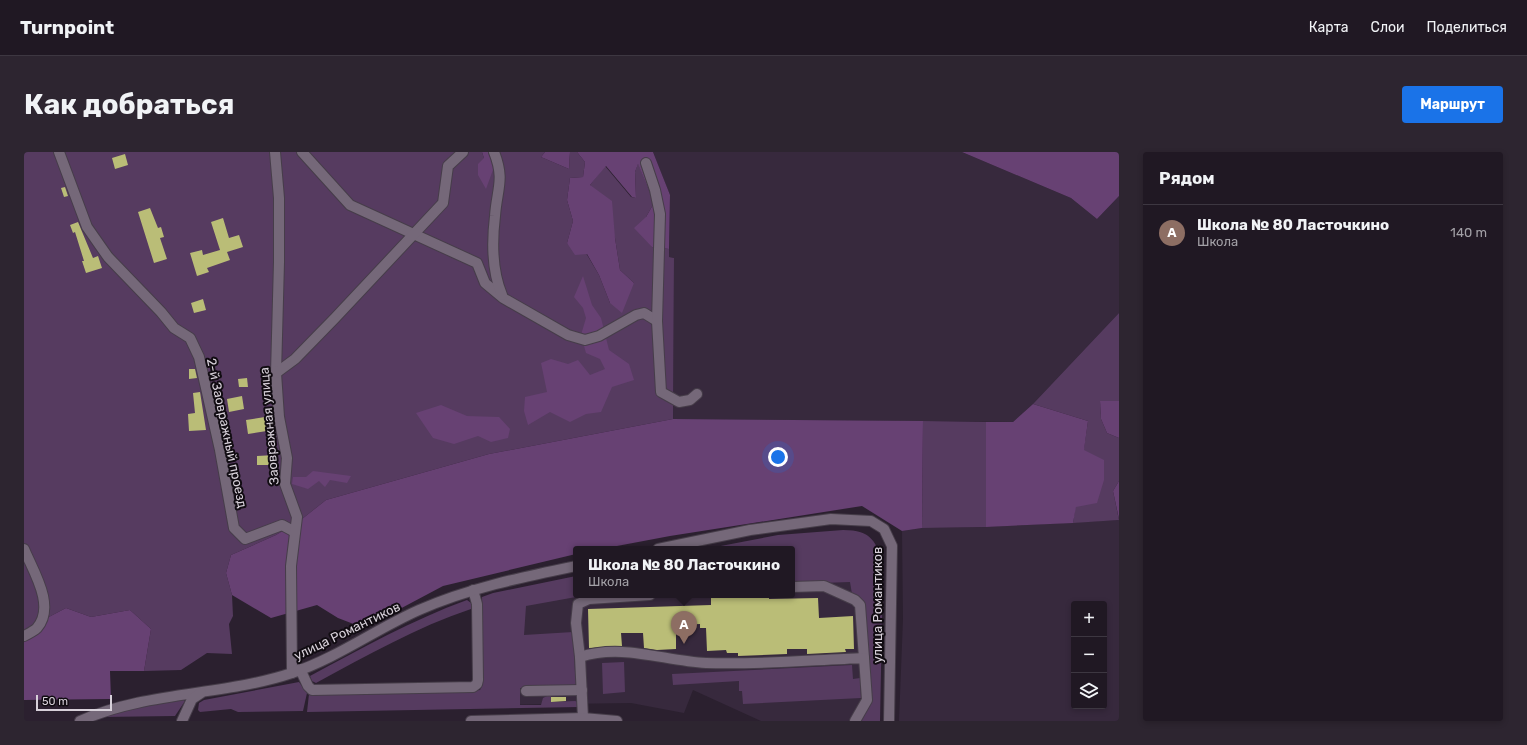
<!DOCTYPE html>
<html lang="ru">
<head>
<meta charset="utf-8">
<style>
	body { margin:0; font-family:Rubik,sans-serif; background:#2d2530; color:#f1f3f6 }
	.controls { position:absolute; right:12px; bottom:12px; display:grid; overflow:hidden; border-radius:4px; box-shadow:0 2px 6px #0003 }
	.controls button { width:36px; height:36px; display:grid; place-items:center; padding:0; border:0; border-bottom:1px solid #3d3741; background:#201823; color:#f1f3f6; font:20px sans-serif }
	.scale { position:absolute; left:12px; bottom:10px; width:76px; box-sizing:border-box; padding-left:4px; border:2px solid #d7d0d9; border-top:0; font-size:11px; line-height:14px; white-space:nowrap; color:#d7d0d9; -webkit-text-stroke:3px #110c12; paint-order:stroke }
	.you { position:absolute; left:754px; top:305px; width:14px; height:14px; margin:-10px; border:3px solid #fff; border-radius:50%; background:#1a73e8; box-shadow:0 0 0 6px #1a73e833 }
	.badge { display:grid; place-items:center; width:26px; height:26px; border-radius:50%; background:#1a73e8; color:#fff; font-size:13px; font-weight:700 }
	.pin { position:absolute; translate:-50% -33px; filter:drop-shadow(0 1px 2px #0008) }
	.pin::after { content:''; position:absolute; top:21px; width:14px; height:12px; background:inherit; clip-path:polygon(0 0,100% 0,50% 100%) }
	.popup { position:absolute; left:549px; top:394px; width:222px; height:52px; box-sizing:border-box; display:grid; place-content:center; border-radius:4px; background:#201823; filter:drop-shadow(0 1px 3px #0005); font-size:13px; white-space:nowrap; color:#a2a0a6 }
	.popup b { font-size:15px; color:#f1f3f6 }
	.popup::after { content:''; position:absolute; left:50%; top:100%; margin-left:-8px; border:8px solid transparent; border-top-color:#201823 }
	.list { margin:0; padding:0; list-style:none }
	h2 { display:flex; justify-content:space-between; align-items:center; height:52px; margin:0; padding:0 16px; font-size:17px }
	h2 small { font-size:13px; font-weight:400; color:#a2a0a6 }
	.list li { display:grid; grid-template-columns:26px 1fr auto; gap:12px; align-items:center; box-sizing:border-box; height:56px; padding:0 16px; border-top:1px solid #3d3741 }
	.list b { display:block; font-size:15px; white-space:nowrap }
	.list p { margin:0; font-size:13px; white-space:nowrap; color:#a2a0a6 }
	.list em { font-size:13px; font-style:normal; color:#a2a0a6 }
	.icon { flex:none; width:22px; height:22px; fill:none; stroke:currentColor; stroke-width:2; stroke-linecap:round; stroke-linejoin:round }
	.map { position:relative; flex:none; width:1095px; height:569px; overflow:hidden; border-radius:4px }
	header { display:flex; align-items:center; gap:24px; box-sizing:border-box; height:56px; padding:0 20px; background:#201823; border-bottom:1px solid #3d3741 }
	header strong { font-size:19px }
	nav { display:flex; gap:22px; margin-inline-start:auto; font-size:14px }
	.intro { display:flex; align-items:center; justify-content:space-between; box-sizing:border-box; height:96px; padding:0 24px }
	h1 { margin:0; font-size:28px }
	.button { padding:10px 18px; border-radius:4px; background:#1a73e8; color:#fff; font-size:14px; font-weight:700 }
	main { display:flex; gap:24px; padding:0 24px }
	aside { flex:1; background:#201823; border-radius:4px; box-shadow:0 2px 6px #0003 }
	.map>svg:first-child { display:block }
	.built { fill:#37293d; fill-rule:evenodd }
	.green { fill:#563b60 }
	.forest { fill:#674173 }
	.building { fill:#babd77 }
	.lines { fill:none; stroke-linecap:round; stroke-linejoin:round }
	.minor-casing { stroke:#463d49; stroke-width:12 }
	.minor { stroke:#756879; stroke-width:10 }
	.labels { text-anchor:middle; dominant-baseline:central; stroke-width:4; stroke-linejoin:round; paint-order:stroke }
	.street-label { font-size:13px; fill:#d7d0d9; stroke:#110c12 }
</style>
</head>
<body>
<header>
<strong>Turnpoint</strong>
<nav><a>Карта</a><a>Слои</a><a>Поделиться</a></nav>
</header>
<div class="intro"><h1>Как добраться</h1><a class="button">Маршрут</a></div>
<main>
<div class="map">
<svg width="1095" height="569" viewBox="0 0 1095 569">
	<rect width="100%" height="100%" fill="#2b202f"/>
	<g class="built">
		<polygon points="629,0 938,0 1047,46 1073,67 1095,44 1095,161 1009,252 989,270 649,267 650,106 645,105 646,44"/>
		<path d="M1095,368v201h-220l4,-102 -1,-88 20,-3 64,-1zM1050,452h30v102h-30z"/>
		<polygon points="847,392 853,569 737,569 669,538 660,561 607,551 468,553 464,446 552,443 768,443 768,397"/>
	</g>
	<g class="green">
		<polygon points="0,0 458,0 460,6 470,15 464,0 521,0 517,5 545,17 546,0 553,0 561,10 559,25 546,26 543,48 549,69 543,91 562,101 575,123 586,151 610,131 596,118 591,86 566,33 581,14 607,45 612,46 611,20 614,11 630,51 622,65 628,95 645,97 645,105 650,106 649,267 465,302 302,348 278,367 252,383 207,403 202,421 208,443 209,464 205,472 208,502 183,501 157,518 120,519 127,477 106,458 67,465 42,456 0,478"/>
		<polygon points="1095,161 1095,249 1076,249 1077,267 1083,281 1095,286 1095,329 1089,339 1095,368 1049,371 1064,269 1009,252"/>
		<polygon points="899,269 962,270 962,375 898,376"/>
		<path d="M819,378c29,0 34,12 40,37l-3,154h-22l12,-27 -6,-93 -12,-7 -2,-12 -58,2v-35h-87l73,-14z"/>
		<polygon points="552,424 552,443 583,443 552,445 502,454 500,483 549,480 551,520 555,521 554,531 546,535 496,536 496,553 517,553 519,546 527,542 527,550 551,549 554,550 555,555 283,560 285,542 430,540 456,538 459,532 458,445 469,441"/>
		<path d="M443,448l4,3v6c-54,18 -105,47 -155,74l-4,-2 -2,-5c52,-28 102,-56 157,-76z"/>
		<polygon points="600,510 601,540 579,542 578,511"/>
		<polygon points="828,513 829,527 836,526 837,546 719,552 718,539 715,539 715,529 649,533 648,522"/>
		<polygon points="275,530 283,541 279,559 214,560 207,557 176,560 174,558 175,551 180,548"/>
		<polygon points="156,545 161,549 151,564 77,565"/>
	</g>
	<g class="forest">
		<polygon points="458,0 464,0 470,15 462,37 454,23 454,12 460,6"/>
		<polygon points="521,0 546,0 545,17 517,5"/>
		<polygon points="553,0 629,0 646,43 645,97 628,95 610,76 622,65 630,51 614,12 611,20 612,46 608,45 582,14 566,33 588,49 591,86 596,118 610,131 598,161 586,151 575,123 563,102 551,103 543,91 549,69 543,48 546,26 559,25 561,10"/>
		<polygon points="938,0 1095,0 1095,44 1073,67 1047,46"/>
		<polygon points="559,124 568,153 577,166 585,198 605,212 610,228 588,235 577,260 562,262 546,270 526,260 504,273 500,259 501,245 523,240 517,211 527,207 544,212 554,208 566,223 581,217 576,207 562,201 557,183 562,166 559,156 550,145"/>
		<polygon points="1076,249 1095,249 1095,286 1083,281 1077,267"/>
		<polygon points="1009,252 1064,269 1060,298 1080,308 1080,328 1073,351 1052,355 1049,371 962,375 962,270 989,270"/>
		<polygon points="417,253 443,264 475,265 486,277 484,286 467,290 454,284 430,292 409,286 392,261"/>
		<polygon points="649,267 899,269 898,376 878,379 838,354 646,384 577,397 552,397 552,402 419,434 340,476 314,466 293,453 247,466 208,443 202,421 207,403 252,383 278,367 302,348 465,302"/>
		<polygon points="289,319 327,324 323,331 306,328 301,335 295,329 284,337 268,332 269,325 282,325"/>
		<polygon points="1095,329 1095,367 1089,339"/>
		<polygon points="42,456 67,465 106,458 127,477 120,519 86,519 87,547 0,548 0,478"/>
	</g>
	<g class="building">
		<polygon points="101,2 104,13 91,17 88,6"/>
		<polygon points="41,35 44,44 40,45 37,36"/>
		<polygon points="126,56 134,76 137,75 140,85 136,86 143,107 130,111 114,60"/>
		<polygon points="199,66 205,86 215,83 219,95 203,100 206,108 183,116 185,120 173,124 166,101 178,98 179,103 196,98 187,70"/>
		<polygon points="54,70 69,106 74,104 78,116 62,121 58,109 60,109 51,80 49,81 46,73"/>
		<polygon points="179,147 182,158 170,161 167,151"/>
		<polygon points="165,217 171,217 173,226 165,227"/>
		<polygon points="223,226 224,235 215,235 214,227"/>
		<polygon points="176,240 182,278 165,279 164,262 171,261 169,241"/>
		<polygon points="218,244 220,257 205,260 203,247"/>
		<polygon points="247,264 249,278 224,282 222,268"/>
		<polygon points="251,303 251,313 233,313 233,304"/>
		<polygon points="687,443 745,443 745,447 794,446 795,466 829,464 830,497 821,497 822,500 783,502 783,497 763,497 763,502 714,504 714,501 703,501 702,498 683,499 682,476 676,476 676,472 652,473 652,497 633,498 620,496 619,481 597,481 598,494 565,496 564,457 687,453"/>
		<polygon points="527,545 542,545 542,549 527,550"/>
	</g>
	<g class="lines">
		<defs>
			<g id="minor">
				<polyline points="35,0 63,75 84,105 137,160 150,176 166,186 175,205 196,298 210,376 221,387 258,373 271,380"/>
				<polyline points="251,0 255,46 255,110 252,221 255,265 263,306 261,332 273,365 267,414 268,521"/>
				<polyline points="278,0 326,53 453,111 461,131 479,146 544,183 561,188 575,184 612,163 620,161 633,169"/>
				<path d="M470,0c11,28 3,36 1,64 -3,25 -3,55 7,79"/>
				<polyline points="622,11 631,38 636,62 633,169 637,240 655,250 666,248 673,242"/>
				<polyline points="252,221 271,207 311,166 419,51 424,14 439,0"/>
				<path d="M0,397c9,22 32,57 13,79 -3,3 -9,6 -13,8"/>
				<polyline points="634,397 726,378 807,367 847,369 860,377 868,394 865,569"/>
				<polyline points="768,435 800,434 831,448 836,453 840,506"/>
				<polyline points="556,505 552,471 554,452 565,447 626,443"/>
				<polyline points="276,517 284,534 288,538 449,535 453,532 454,528 453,452 449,438"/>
				<polyline points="502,539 558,538"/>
				<path d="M559,566l-3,-61c42,-14 84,4 126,6 53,2 105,-3 158,-5l3,42 -12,21"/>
				<path d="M56,569c67,-30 143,-25 212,-48 45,-15 84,-44 127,-63 50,-22 104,-33 157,-44"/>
				<polyline points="158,569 168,547 177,541"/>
				<polyline points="447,569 559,566 593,569"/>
			</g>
		</defs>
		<use href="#minor" class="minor-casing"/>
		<use href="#minor" class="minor"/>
	</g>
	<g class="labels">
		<g class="street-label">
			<text transform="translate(245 274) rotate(-95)">Заовражная улица</text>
			<text transform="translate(203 281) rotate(78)">2-й Заовражный проезд</text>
			<text transform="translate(853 453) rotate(-90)">улица Романтиков</text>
			<text transform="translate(323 479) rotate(-26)">улица Романтиков</text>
		</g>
	</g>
</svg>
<div class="controls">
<button>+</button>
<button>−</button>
<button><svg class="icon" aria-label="layers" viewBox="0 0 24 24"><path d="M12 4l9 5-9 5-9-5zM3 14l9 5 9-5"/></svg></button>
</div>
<div class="scale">50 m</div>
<div class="you"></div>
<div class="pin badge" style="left:660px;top:492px;background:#8d6e63">A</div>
<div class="popup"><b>Школа № 80 Ласточкино</b>Школа</div>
</div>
<aside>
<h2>Рядом<small></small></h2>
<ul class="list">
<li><span class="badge" style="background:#8d6e63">A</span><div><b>Школа № 80 Ласточкино</b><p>Школа</p></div><em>140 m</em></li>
</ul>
</aside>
</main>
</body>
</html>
